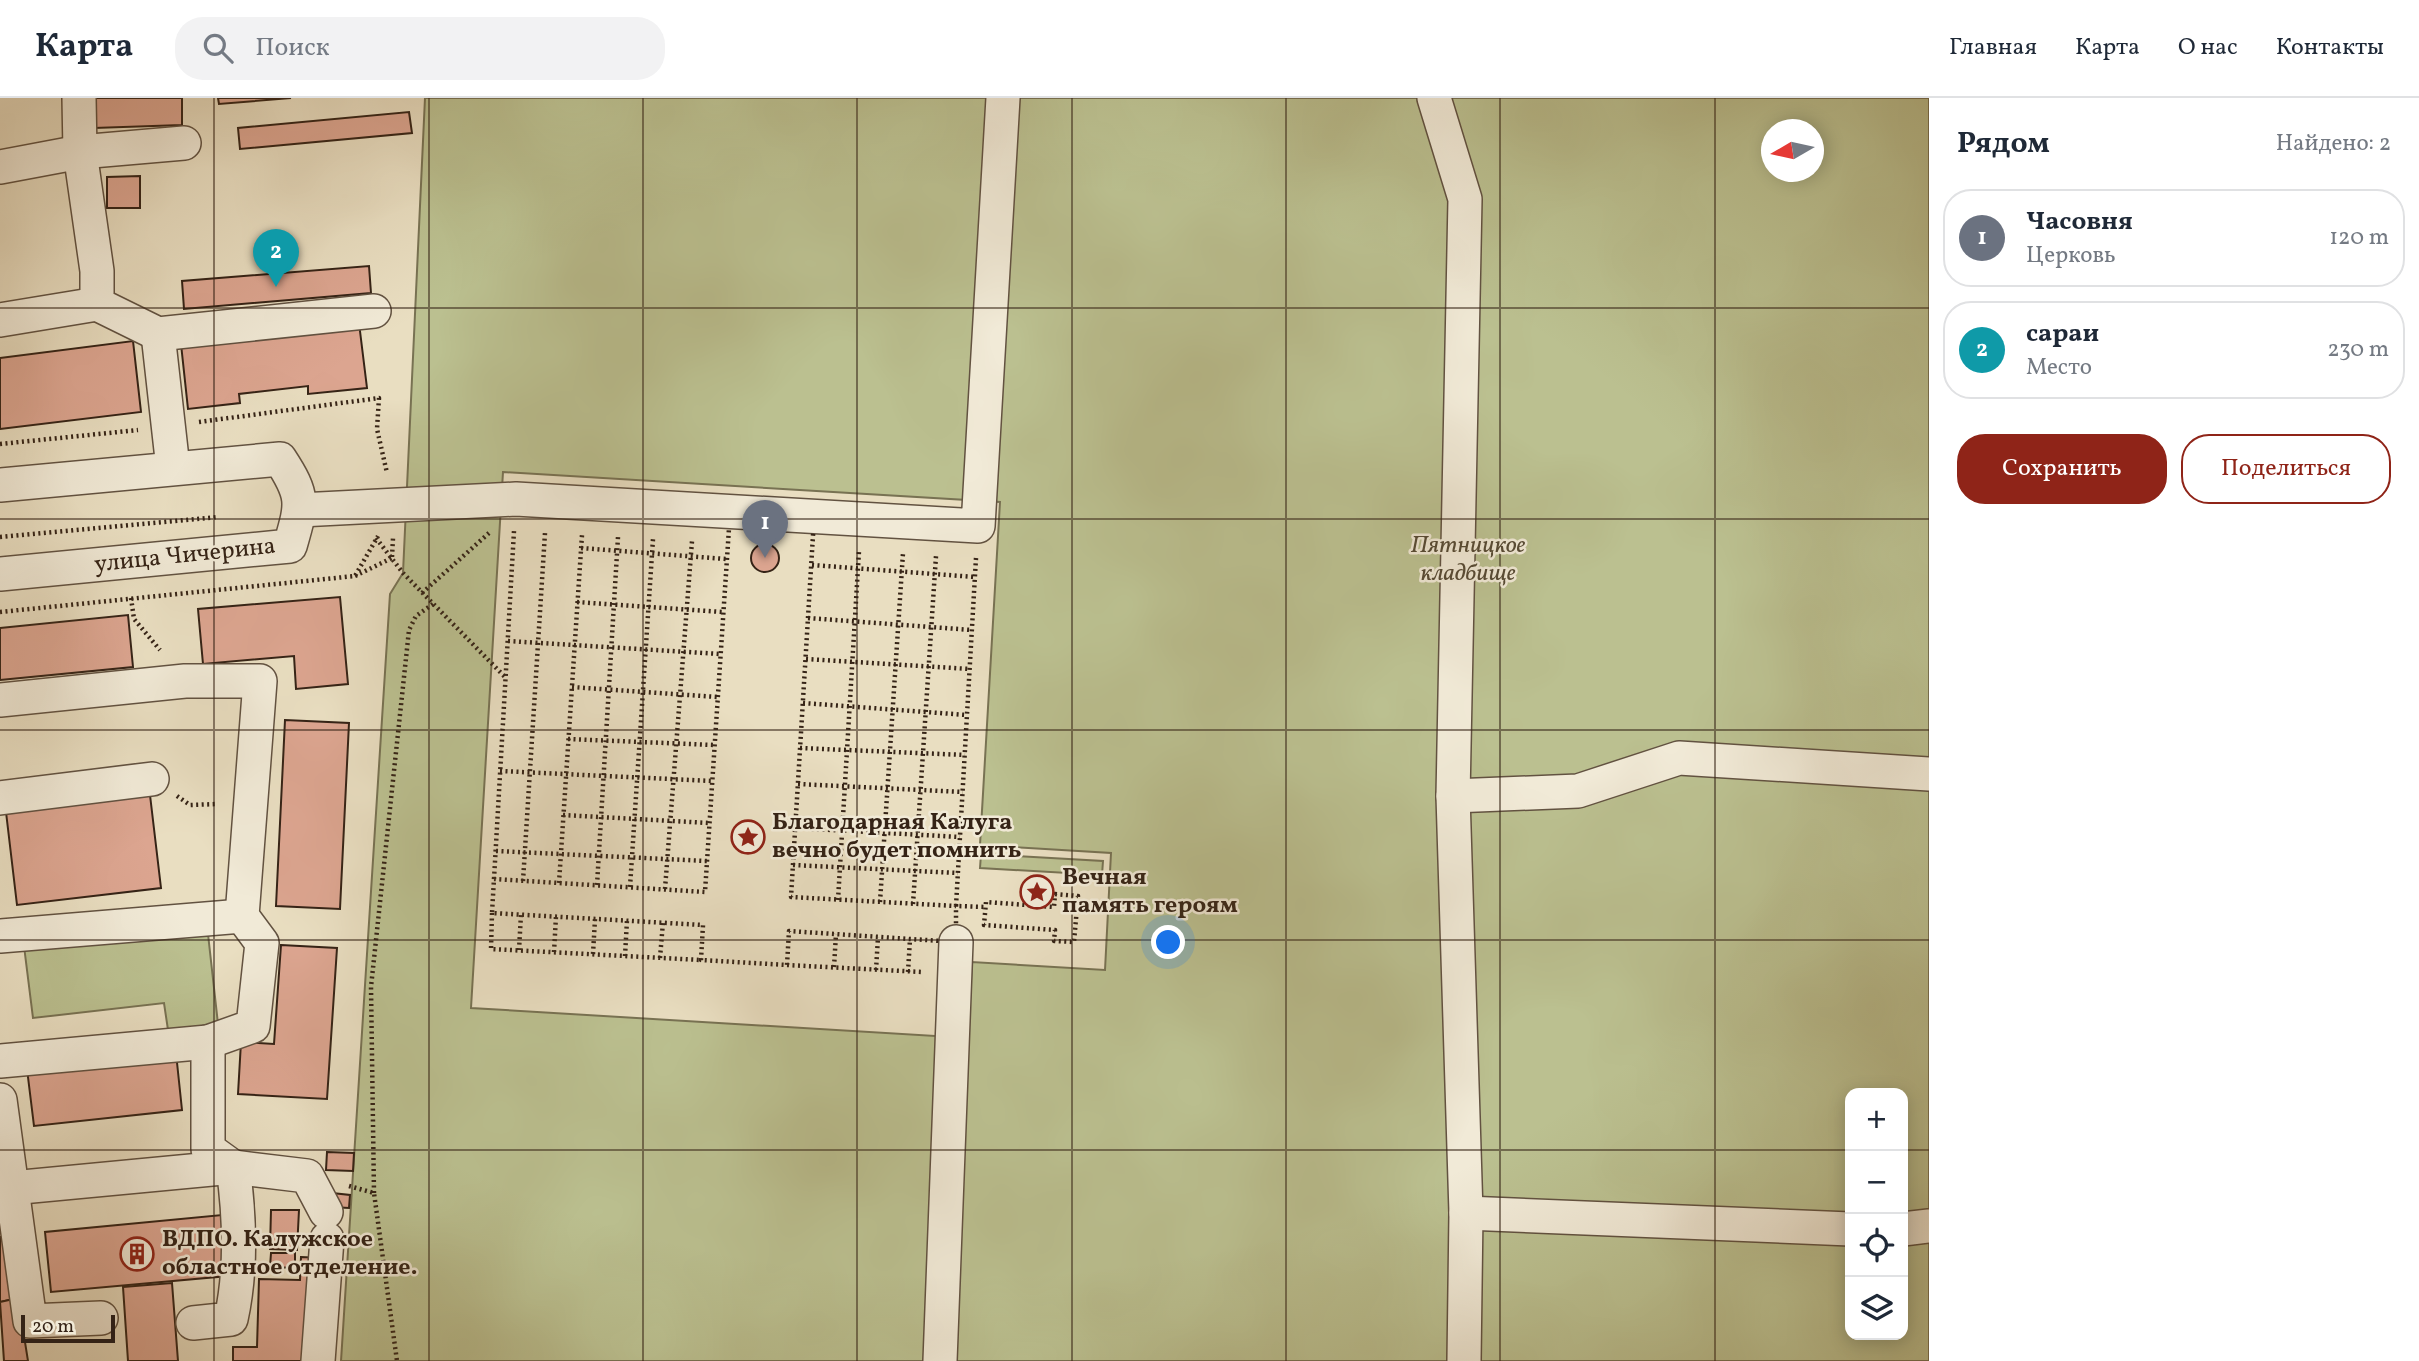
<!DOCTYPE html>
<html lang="ru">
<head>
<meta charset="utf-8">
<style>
	body { margin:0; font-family:Vollkorn,serif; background:#f2f2f3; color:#1f2937 }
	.controls { position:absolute; right:21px; bottom:21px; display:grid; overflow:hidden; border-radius:14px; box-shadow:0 4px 18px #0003 }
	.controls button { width:63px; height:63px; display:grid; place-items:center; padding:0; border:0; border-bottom:2px solid #e0e1e3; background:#fff; color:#1f2937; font:35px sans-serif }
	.compass { position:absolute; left:1761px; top:21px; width:63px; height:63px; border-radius:50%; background:#fff; box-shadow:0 4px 18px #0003; rotate:261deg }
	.scale { position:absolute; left:21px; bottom:18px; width:94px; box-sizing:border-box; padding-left:7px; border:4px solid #352316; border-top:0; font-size:19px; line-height:24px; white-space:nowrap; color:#352316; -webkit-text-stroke:5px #f1ead7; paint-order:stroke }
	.you { position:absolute; left:1169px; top:845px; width:24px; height:24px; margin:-18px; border:5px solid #fff; border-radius:50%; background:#1a73e8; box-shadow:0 0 0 10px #1a73e833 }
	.badge { display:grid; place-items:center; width:46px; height:46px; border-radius:50%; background:#8f2418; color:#fff; font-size:23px; font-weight:700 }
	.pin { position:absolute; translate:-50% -58px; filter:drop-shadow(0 2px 4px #0008) }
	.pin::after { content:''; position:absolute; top:37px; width:24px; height:21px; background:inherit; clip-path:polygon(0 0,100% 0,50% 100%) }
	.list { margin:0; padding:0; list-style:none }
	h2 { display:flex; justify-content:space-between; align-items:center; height:91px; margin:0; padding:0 28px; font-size:30px }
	h2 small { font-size:23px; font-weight:400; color:#747a83 }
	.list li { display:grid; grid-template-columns:46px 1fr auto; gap:21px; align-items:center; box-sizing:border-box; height:98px; margin:0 14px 14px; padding:0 14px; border:2px solid #e0e1e3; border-radius:28px }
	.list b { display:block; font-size:26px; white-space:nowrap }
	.list p { margin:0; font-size:23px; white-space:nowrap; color:#747a83 }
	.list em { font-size:23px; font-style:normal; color:#747a83 }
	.actions { display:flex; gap:14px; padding:21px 28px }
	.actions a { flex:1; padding:16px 0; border:2px solid #8f2418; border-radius:28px; text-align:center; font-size:24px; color:#8f2418 }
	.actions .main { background:#8f2418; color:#fff }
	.icon { flex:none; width:38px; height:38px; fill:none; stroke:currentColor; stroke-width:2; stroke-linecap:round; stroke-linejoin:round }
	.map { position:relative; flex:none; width:1929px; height:1263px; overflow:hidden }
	header { display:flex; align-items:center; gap:42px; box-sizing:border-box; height:98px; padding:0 35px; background:#fff; border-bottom:2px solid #e0e1e3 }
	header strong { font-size:33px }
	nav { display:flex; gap:38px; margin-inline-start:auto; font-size:24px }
	.search { width:490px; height:63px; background:#f2f2f3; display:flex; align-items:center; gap:18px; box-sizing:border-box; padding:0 24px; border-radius:28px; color:#747a83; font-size:26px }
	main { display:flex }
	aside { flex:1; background:#fff }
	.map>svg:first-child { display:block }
	.green { fill:#bbc090; stroke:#787253; stroke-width:2; fill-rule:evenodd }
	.building { fill:#dca590; stroke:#352316; stroke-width:2 }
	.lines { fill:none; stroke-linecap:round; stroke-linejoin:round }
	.minor-casing { stroke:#625241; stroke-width:36 }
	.path { stroke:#352316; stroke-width:4.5; stroke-dasharray:2 3.5; stroke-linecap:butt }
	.minor { stroke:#f1ead7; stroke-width:33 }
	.grid { fill:none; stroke:#352316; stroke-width:2; stroke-opacity:0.55 }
	.labels { text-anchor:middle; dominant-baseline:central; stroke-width:5; stroke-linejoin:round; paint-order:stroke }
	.park-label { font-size:24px; font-style:italic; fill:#564a34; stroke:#f1ead7 }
	.street-label { font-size:24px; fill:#352316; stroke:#f1ead7 }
	.poi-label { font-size:24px; font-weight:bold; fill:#352316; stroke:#f1ead7; text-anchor:start }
</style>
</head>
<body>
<header>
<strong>Карта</strong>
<div class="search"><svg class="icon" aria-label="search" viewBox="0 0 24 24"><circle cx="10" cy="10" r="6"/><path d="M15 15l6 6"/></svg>Поиск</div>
<nav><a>Главная</a><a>Карта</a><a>О нас</a><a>Контакты</a></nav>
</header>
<main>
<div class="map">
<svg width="1929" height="1263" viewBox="0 0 1929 1263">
	<rect width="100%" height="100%" fill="#e9dec1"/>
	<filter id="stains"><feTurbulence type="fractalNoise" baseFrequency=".00286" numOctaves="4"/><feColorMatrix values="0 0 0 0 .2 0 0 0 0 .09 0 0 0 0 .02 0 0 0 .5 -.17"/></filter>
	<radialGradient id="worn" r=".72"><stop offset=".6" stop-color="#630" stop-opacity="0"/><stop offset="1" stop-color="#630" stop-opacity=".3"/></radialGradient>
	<g class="green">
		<path d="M425,0h1504v1263h-1588l49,-767 13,-21zM1772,32h42v42h-42zM503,374l497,30 -20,343 131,8 -6,117 -133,-8 -4,76 -497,-30zM1850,995h53v242h-53z"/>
		<polygon points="981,756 1103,763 1102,777 980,770"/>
		<polygon points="207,827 218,926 168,932 164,905 33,920 24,848"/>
	</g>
	<g class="building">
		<polygon points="93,0 182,0 182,27 94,30"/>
		<polygon points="218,0 291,0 219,6"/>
		<polygon points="409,14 412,35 240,51 238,30"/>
		<polygon points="140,78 140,110 107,110 107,79"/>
		<polygon points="369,168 371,195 184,211 182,183"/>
		<polygon points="359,225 367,290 308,296 308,288 239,296 240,305 188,311 181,246"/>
		<polygon points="133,243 141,314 0,331 0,260"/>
		<circle cx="765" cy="460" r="14"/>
		<polygon points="340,499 348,586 296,591 294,558 203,566 198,511"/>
		<polygon points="128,517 133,569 0,582 0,530"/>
		<polygon points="285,622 349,625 340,811 276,808"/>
		<polygon points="150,697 161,790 17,807 6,714"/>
		<polygon points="281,847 337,850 327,1001 238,996 241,944 274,946"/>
		<polygon points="176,955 182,1012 34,1028 27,971"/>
		<polygon points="327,1054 354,1055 353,1073 326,1072"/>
		<polygon points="332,1095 350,1097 349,1110 331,1109"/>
		<polygon points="271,1112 299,1112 297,1152 270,1151"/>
		<polygon points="222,1117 228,1178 51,1194 45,1134"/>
		<polygon points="11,1138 18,1200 0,1204 0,1139"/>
		<polygon points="271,1155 295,1155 295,1170 270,1169"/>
		<polygon points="301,1159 321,1160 314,1263 233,1263 233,1249 257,1249 259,1181 300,1182"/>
		<polygon points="172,1185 178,1263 128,1263 123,1189"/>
		<polygon points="18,1200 28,1263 4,1263 0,1204"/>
	</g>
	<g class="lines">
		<defs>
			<g id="minor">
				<polyline points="79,0 80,54 97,173 97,206 158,236 374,213"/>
				<polyline points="1434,0 1465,101 1453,698 1466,1115 1464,1263"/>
				<polyline points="0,69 80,54 184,45"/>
				<polyline points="0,222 97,206"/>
				<polyline points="158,236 173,370"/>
				<path d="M0,387l280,-26c25,38 22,45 10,87l-290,28"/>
				<polyline points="300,412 516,401 978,428 1003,0"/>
				<polyline points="0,602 185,583 260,583 242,818 262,845 253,928 208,944 0,963"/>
				<polyline points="1453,698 1578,693 1679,660 1929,676"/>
				<polyline points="0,700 152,681"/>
				<polyline points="0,838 242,818"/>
				<polyline points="0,1002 30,1223 101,1220"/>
				<polyline points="0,1091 233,1069 307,1078 326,1114"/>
				<polyline points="1466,1115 1850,1131"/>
				<polyline points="1903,1131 1929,1128"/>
				<path d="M193,1225l38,-4c11,-50 9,-101 2,-152l-25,-18v-107"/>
				<polyline points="318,1263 327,1141"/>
				<polyline points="940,1263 956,844"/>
			</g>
		</defs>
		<use href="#minor" class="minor-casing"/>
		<g class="path">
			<polyline points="199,324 379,300 377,331 387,375"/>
			<polyline points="0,346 138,332"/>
			<polygon points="730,415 814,421 791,799 956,808 956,844 789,833 787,867 701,862 703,827 492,815 494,781 705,794"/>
			<polyline points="0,439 218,419"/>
			<polyline points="376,440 403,475 506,580"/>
			<polyline points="581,450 726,461"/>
			<polyline points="392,459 393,440"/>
			<polyline points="976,460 956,808 986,809"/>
			<polyline points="812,467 975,479"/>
			<polyline points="355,478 392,460"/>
			<polyline points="422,495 489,435"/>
			<polyline points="131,500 134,521 160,552"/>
			<polyline points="577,504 722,514"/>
			<polyline points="0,514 355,478 378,438"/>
			<polyline points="808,520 972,532"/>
			<polyline points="508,543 720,556"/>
			<polyline points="806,561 970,571"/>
			<polyline points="572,589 717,599"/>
			<polyline points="803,605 967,617"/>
			<polyline points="568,641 714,647"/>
			<polyline points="800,650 965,657"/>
			<polyline points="500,673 712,683"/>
			<polyline points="798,686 963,694"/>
			<polyline points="177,698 190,707 218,706"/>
			<polyline points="563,717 709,725"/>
			<polyline points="795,730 960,739"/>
			<polyline points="496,753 707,763"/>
			<polyline points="793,767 958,775"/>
			<polyline points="494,781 514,433"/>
			<polyline points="523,783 545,435"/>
			<polyline points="559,785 582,437"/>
			<polyline points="597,787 618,439"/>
			<polyline points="630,789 653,441"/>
			<polyline points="665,791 692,443"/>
			<polygon points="1055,796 1078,798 1074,844 1054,843 1055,832 984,827 986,804 1054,809"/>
			<polyline points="838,802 859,453"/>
			<polyline points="880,804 903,455"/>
			<polyline points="913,806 936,458"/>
			<polyline points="492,815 491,851 701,862"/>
			<polyline points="519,852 521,816"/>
			<polyline points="554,854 556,818"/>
			<polyline points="593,856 595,821"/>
			<polyline points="625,858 627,822"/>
			<polyline points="660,860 663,824"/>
			<polyline points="787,867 922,874"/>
			<polyline points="834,869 836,836"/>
			<polyline points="876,872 878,839"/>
			<polyline points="908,874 910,841"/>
			<polyline points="349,1088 374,1095 397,1263"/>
			<polyline points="374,1095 371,889 409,532 416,518 433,506"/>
		</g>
		<use href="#minor" class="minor"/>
	</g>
	<path class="grid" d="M214,0v1263M429,0v1263M643,0v1263M857,0v1263M1072,0v1263M1286,0v1263M1500,0v1263M1715,0v1263M0,210h1929M0,421h1929M0,632h1929M0,842h1929M0,1052h1850M1903,1052h26"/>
	<defs>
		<symbol id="sight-ring" viewBox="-11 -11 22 22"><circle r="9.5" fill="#f1ead7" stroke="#8f2418" stroke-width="1.5"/><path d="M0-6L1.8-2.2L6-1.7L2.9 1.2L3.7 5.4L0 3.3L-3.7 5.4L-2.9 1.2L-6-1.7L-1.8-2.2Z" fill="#8f2418"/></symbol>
		<symbol id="building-ring" viewBox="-11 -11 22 22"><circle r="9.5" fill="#f1ead7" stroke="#8f2418" stroke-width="1.5"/><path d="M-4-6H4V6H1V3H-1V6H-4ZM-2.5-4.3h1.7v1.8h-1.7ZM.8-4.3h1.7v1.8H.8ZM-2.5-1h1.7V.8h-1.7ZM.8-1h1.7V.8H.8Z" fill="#8f2418"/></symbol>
	</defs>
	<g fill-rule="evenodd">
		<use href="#sight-ring" x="729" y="720" width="38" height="38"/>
		<use href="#sight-ring" x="1018" y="775" width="38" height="38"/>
		<use href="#building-ring" x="118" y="1137" width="38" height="38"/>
	</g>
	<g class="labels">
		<g class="park-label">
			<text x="1468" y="448">Пятницкое<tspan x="1468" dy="28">кладбище</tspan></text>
		</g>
		<g class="street-label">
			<text transform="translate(185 458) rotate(-6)">улица Чичерина</text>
		</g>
		<g class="poi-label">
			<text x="772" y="725">Благодарная Калуга<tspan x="772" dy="28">вечно будет помнить</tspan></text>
			<text x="1062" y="780">Вечная<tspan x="1062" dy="28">память героям</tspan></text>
			<text x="162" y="1142">ВДПО. Калужское<tspan x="162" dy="28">областное отделение.</tspan></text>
		</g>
	</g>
	<rect width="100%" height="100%" filter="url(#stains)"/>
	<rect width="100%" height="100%" fill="url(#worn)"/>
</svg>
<div class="controls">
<button>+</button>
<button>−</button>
<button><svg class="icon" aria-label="locate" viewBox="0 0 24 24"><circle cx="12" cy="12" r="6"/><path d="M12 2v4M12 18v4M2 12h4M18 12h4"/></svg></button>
<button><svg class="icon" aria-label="layers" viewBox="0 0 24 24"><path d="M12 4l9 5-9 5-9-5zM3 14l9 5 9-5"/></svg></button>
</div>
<svg class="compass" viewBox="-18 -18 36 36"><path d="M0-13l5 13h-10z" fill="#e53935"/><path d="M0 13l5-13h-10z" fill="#747a83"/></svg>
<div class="scale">20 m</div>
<div class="you"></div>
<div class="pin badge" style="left:765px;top:460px;background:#6b7280">1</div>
<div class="pin badge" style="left:276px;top:189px;background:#0f9aa8">2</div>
</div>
<aside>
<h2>Рядом<small>Найдено: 2</small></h2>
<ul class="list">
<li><span class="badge" style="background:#6b7280">1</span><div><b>Часовня</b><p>Церковь</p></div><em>120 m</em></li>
<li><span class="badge" style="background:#0f9aa8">2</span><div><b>сараи</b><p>Место</p></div><em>230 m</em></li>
</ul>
<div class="actions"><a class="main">Сохранить</a><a>Поделиться</a></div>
</aside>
</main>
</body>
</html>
